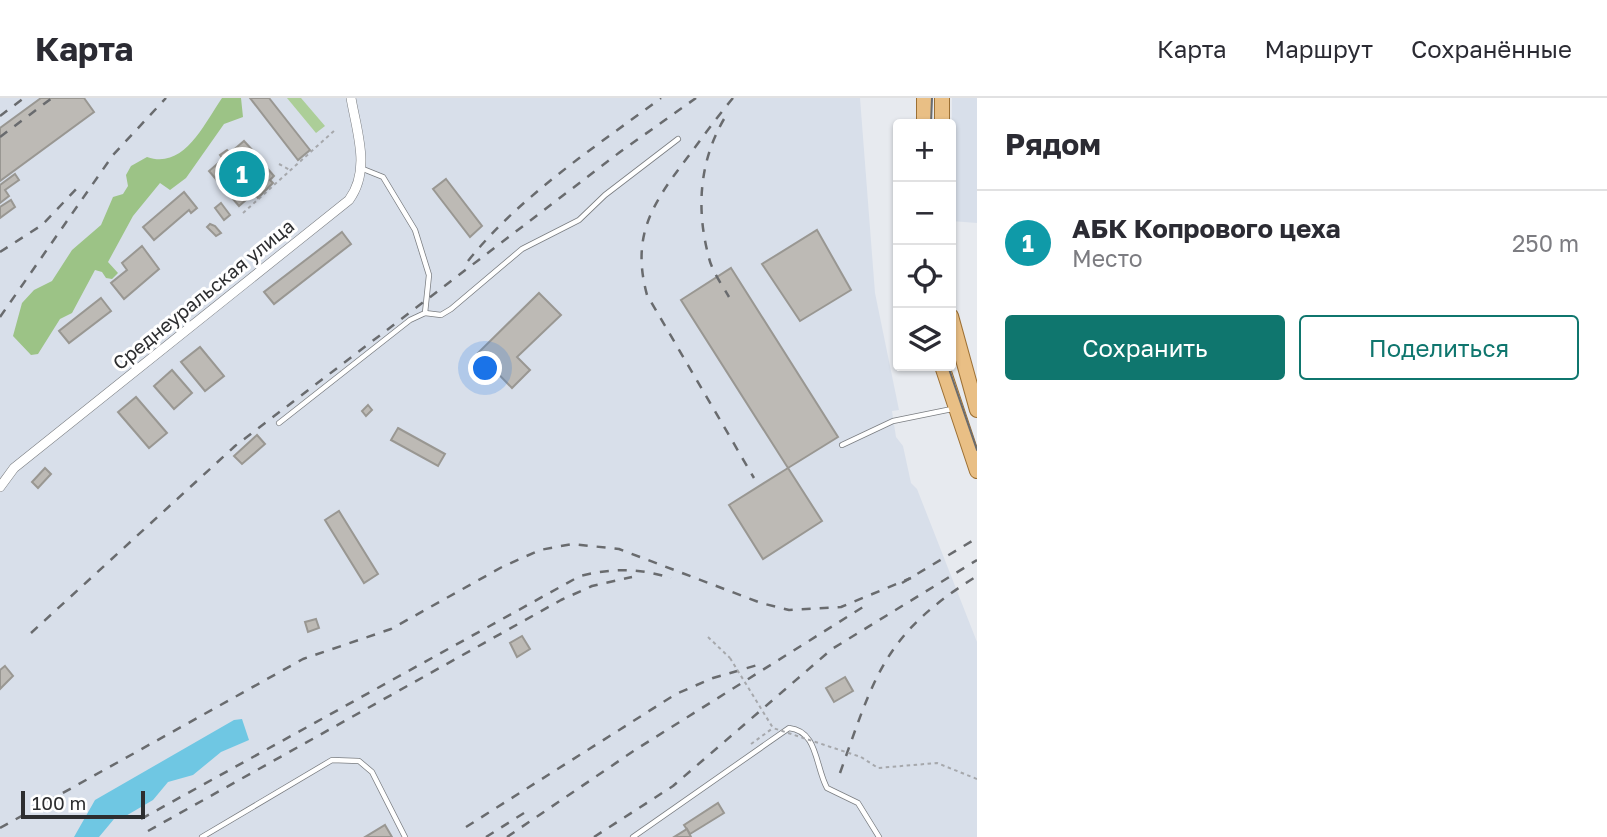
<!DOCTYPE html>
<html lang="ru">
<head>
<meta charset="utf-8">
<style>
	body { margin:0; font-family:"Golos Text",sans-serif; background:#f2f2f3; color:#2b2b33 }
	.controls { position:absolute; right:21px; top:21px; display:grid; overflow:hidden; border-radius:7px; box-shadow:0 2px 5px #0004 }
	.controls button { width:63px; height:63px; display:grid; place-items:center; padding:0; border:0; border-bottom:2px solid #e1e1e2; background:#fff; color:#2b2b33; font:35px sans-serif }
	.scale { position:absolute; left:21px; bottom:18px; width:124px; box-sizing:border-box; padding-left:7px; border:4px solid #2d2e30; border-top:0; font-size:19px; line-height:24px; white-space:nowrap; color:#2d2e30; -webkit-text-stroke:5px #fff; paint-order:stroke }
	.you { position:absolute; left:486px; top:271px; width:24px; height:24px; margin:-18px; border:5px solid #fff; border-radius:50%; background:#1a73e8; box-shadow:0 0 0 10px #1a73e833 }
	.badge { display:grid; place-items:center; width:46px; height:46px; border-radius:50%; background:#0f766e; color:#fff; font-size:23px; font-weight:700 }
	.pin { position:absolute; translate:-50% -50%; border:4px solid #fff; box-shadow:0 2px 7px #0006 }
	.list { margin:0; padding:0; list-style:none }
	h2 { display:flex; justify-content:space-between; align-items:center; height:91px; margin:0; padding:0 28px; font-size:30px }
	h2 small { font-size:23px; font-weight:400; color:#7c7c81 }
	.list li { display:grid; grid-template-columns:46px 1fr auto; gap:21px; align-items:center; box-sizing:border-box; height:105px; padding:0 28px; border-top:2px solid #e1e1e2 }
	.list b { display:block; font-size:26px; white-space:nowrap }
	.list p { margin:0; font-size:23px; white-space:nowrap; color:#7c7c81 }
	.list em { font-size:23px; font-style:normal; color:#7c7c81 }
	.actions { display:flex; gap:14px; padding:21px 28px }
	.actions a { flex:1; padding:16px 0; border:2px solid #0f766e; border-radius:7px; text-align:center; font-size:24px; color:#0f766e }
	.actions .main { background:#0f766e; color:#fff }
	.icon { flex:none; width:38px; height:38px; fill:none; stroke:currentColor; stroke-width:2; stroke-linecap:round; stroke-linejoin:round }
	.map { position:relative; flex:none; width:977px; height:739px; overflow:hidden }
	header { display:flex; align-items:center; gap:42px; box-sizing:border-box; height:98px; padding:0 35px; background:#fff; border-bottom:2px solid #e1e1e2 }
	header strong { font-size:33px }
	nav { display:flex; gap:38px; margin-inline-start:auto; font-size:24px }
	main { display:flex }
	aside { flex:1; background:#fff }
	.map>svg:first-child { display:block }
	.built { fill:#d8dfea }
	.green { fill:#acce98 }
	.forest { fill:#9cc386 }
	.water { fill:#6fc7e3 }
	.building { fill:#bdbab5; stroke:#999792; stroke-width:2 }
	.lines { fill:none; stroke-linecap:round; stroke-linejoin:round }
	.service-casing { stroke:#7a7d81; stroke-width:6 }
	.minor-casing { stroke:#7a7d81; stroke-width:10 }
	.primary-casing { stroke:#9d7033; stroke-width:16 }
	.path { stroke:#a6a8ac; stroke-width:2; stroke-dasharray:3.5 3.5; stroke-linecap:butt }
	.service { stroke:#fff; stroke-width:4.5 }
	.minor { stroke:#fff; stroke-width:9 }
	.primary { stroke:#e9bf85; stroke-width:14 }
	.tram { stroke:#696b6e; stroke-width:2 }
	.rail { stroke:#696b6e; stroke-width:2.5; stroke-dasharray:9 9; stroke-linecap:butt }
	.path-bridge { stroke:#a6a8ac; stroke-width:2; stroke-dasharray:3.5 3.5; stroke-linecap:butt }
	.labels { text-anchor:middle; dominant-baseline:central; stroke-width:6; stroke-linejoin:round; paint-order:stroke }
	.street-label { font-size:19px; fill:#2d2e30; stroke:#fff }
</style>
</head>
<body>
<header>
<strong>Карта</strong>
<nav><a>Карта</a><a>Маршрут</a><a>Сохранённые</a></nav>
</header>
<main>
<div class="map">
<svg width="977" height="739" viewBox="0 0 977 739">
	<rect width="100%" height="100%" fill="#e7eaef"/>
	<g class="built">
		<polygon points="0,0 860,0 875,195 899,312 892,313 896,339 903,348 911,385 917,391 977,544 977,739 0,739"/>
		<polygon points="952,0 977,0 977,125 951,123"/>
	</g>
	<polygon class="green" points="287,0 301,0 325,28 316,35"/>
	<path class="forest" d="M222,0h19l2,19 -19,7 -38,54 -16,12 -10,-7 -27,33 -25,46 10,11 -6,6 -6,-1 -4,-6 -7,-2 -23,43 -12,6 -22,35 -7,1 -18,-19 9,-33 12,-13 18,-9 20,-31 29,-25 12,-28 10,-3 5,-8 -2,-11 5,-9 16,-9c37,13 57,-33 75,-59z"/>
	<polygon class="water" points="242,621 249,642 221,654 193,677 168,684 153,702 124,719 114,721 99,739 74,739 95,702 234,622"/>
	<g class="building">
		<polygon points="41,0 84,0 94,14 0,83 0,30"/>
		<polygon points="250,0 269,0 310,52 298,62"/>
		<polygon points="244,43 256,56 252,59 259,66 262,64 274,78 270,82 273,85 258,100 254,95 239,108 209,73 223,61 220,57 227,52 230,55"/>
		<polygon points="15,76 19,82 5,92 9,98 0,105 0,87"/>
		<polygon points="446,81 482,128 470,139 433,91"/>
		<polygon points="184,94 197,110 191,115 189,112 154,142 143,129"/>
		<polygon points="11,102 15,109 0,120 0,109"/>
		<polygon points="221,105 230,117 224,122 215,110"/>
		<polygon points="210,126 215,128 221,135 216,138 207,129"/>
		<polygon points="817,132 851,192 800,223 762,166"/>
		<polygon points="342,134 351,146 274,206 264,194"/>
		<polygon points="142,148 159,171 124,201 111,185 127,172 122,165"/>
		<polygon points="731,170 838,339 788,370 681,202"/>
		<polygon points="539,195 561,217 517,259 530,272 512,290 478,255"/>
		<polygon points="101,200 111,213 69,245 59,233"/>
		<polygon points="200,249 224,278 205,293 181,264"/>
		<polygon points="172,272 192,295 174,311 154,288"/>
		<polygon points="136,299 167,335 149,350 118,314"/>
		<polygon points="368,307 372,312 366,318 362,313"/>
		<polygon points="398,330 445,356 438,368 391,342"/>
		<polygon points="257,337 265,346 242,366 234,358"/>
		<polygon points="45,370 51,376 38,390 32,384"/>
		<polygon points="788,370 822,423 763,461 729,407"/>
		<polygon points="339,413 378,476 364,485 325,422"/>
		<polygon points="316,521 319,530 308,534 305,524"/>
		<polygon points="522,538 530,551 517,559 510,545"/>
		<polygon points="5,568 13,578 0,591 0,572"/>
		<polygon points="845,579 853,593 834,604 826,590"/>
		<polygon points="718,705 724,715 690,736 684,727"/>
		<polygon points="385,727 392,739 365,739"/>
		<polygon points="687,731 691,739 674,739"/>
	</g>
	<g class="lines">
		<defs>
			<g id="service">
				<polyline points="425,215 441,217 451,211 522,151 579,122 605,97 678,41"/>
				<polyline points="279,325 410,222 425,215 429,177 415,132 383,79 363,71"/>
				<polyline points="842,347 893,323 952,311"/>
				<polyline points="202,739 332,662 359,663 372,674 405,739"/>
				<path d="M633,739l156,-109c29,3 26,38 38,60l31,15 21,34"/>
			</g>
			<path id="minor" d="M0,389l14,-19 335,-268c22,-30 8,-67 2,-102"/>
			<g id="primary">
				<polyline points="924,26 924,0"/>
				<polyline points="942,26 942,0"/>
				<polyline points="951,218 977,312"/>
				<polyline points="942,268 977,373"/>
			</g>
		</defs>
		<use href="#service" class="service-casing"/>
		<use href="#minor" class="minor-casing"/>
		<use href="#primary" class="primary-casing"/>
		<g class="path">
			<polyline points="279,66 290,72"/>
			<polyline points="243,115 335,32"/>
			<polyline points="708,539 730,560"/>
			<polyline points="751,646 773,630"/>
			<polyline points="861,659 878,670 937,665 977,681"/>
		</g>
		<use href="#service" class="service"/>
		<use href="#minor" class="minor"/>
		<use href="#primary" class="primary"/>
		<g class="tram">
			<polyline points="931,26 932,0"/>
			<polyline points="948,268 977,352"/>
		</g>
		<g class="rail">
			<path d="M733,0c-16,19 -31,40 -46,60 -35,46 -56,78 -40,137l107,183"/>
			<polyline points="0,18 24,0"/>
			<path d="M724,21c-25,43 -28,91 -15,139 3,13 13,27 20,39"/>
			<polyline points="0,39 52,0"/>
			<polyline points="0,154 42,127 82,85"/>
			<path d="M468,163c53,-66 126,-113 193,-163"/>
			<polyline points="0,219 113,57 166,0"/>
			<polyline points="902,485 977,440"/>
			<polyline points="31,535 235,348 620,54 696,0"/>
			<path d="M840,675c35,-98 44,-139 137,-197"/>
			<path d="M141,721l439,-243c33,-8 59,-8 91,2"/>
			<polyline points="466,729 676,596 713,580 761,566"/>
			<polyline points="0,730 303,561 391,531 502,469 540,452 572,446 619,451 761,505 789,512 841,509 911,480"/>
			<polyline points="148,733 561,502 592,488 632,479"/>
			<polyline points="486,739 524,715"/>
			<polyline points="507,739 635,652 863,509"/>
			<polyline points="594,739 673,688 832,551 977,462"/>
		</g>
		<polyline class="path-bridge" points="730,560 773,630 861,659"/>
	</g>
	<g class="labels">
		<g class="street-label">
			<text transform="translate(203 196) rotate(-39)">Среднеуральская улица</text>
		</g>
	</g>
</svg>
<div class="controls">
<button>+</button>
<button>−</button>
<button><svg class="icon" aria-label="locate" viewBox="0 0 24 24"><circle cx="12" cy="12" r="6"/><path d="M12 2v4M12 18v4M2 12h4M18 12h4"/></svg></button>
<button><svg class="icon" aria-label="layers" viewBox="0 0 24 24"><path d="M12 4l9 5-9 5-9-5zM3 14l9 5 9-5"/></svg></button>
</div>
<div class="scale">100 m</div>
<div class="you"></div>
<div class="pin badge" style="left:242px;top:76px;background:#0f9aa8">1</div>
</div>
<aside>
<h2>Рядом<small></small></h2>
<ul class="list">
<li><span class="badge" style="background:#0f9aa8">1</span><div><b>АБК Копрового цеха</b><p>Место</p></div><em>250 m</em></li>
</ul>
<div class="actions"><a class="main">Сохранить</a><a>Поделиться</a></div>
</aside>
</main>
</body>
</html>
